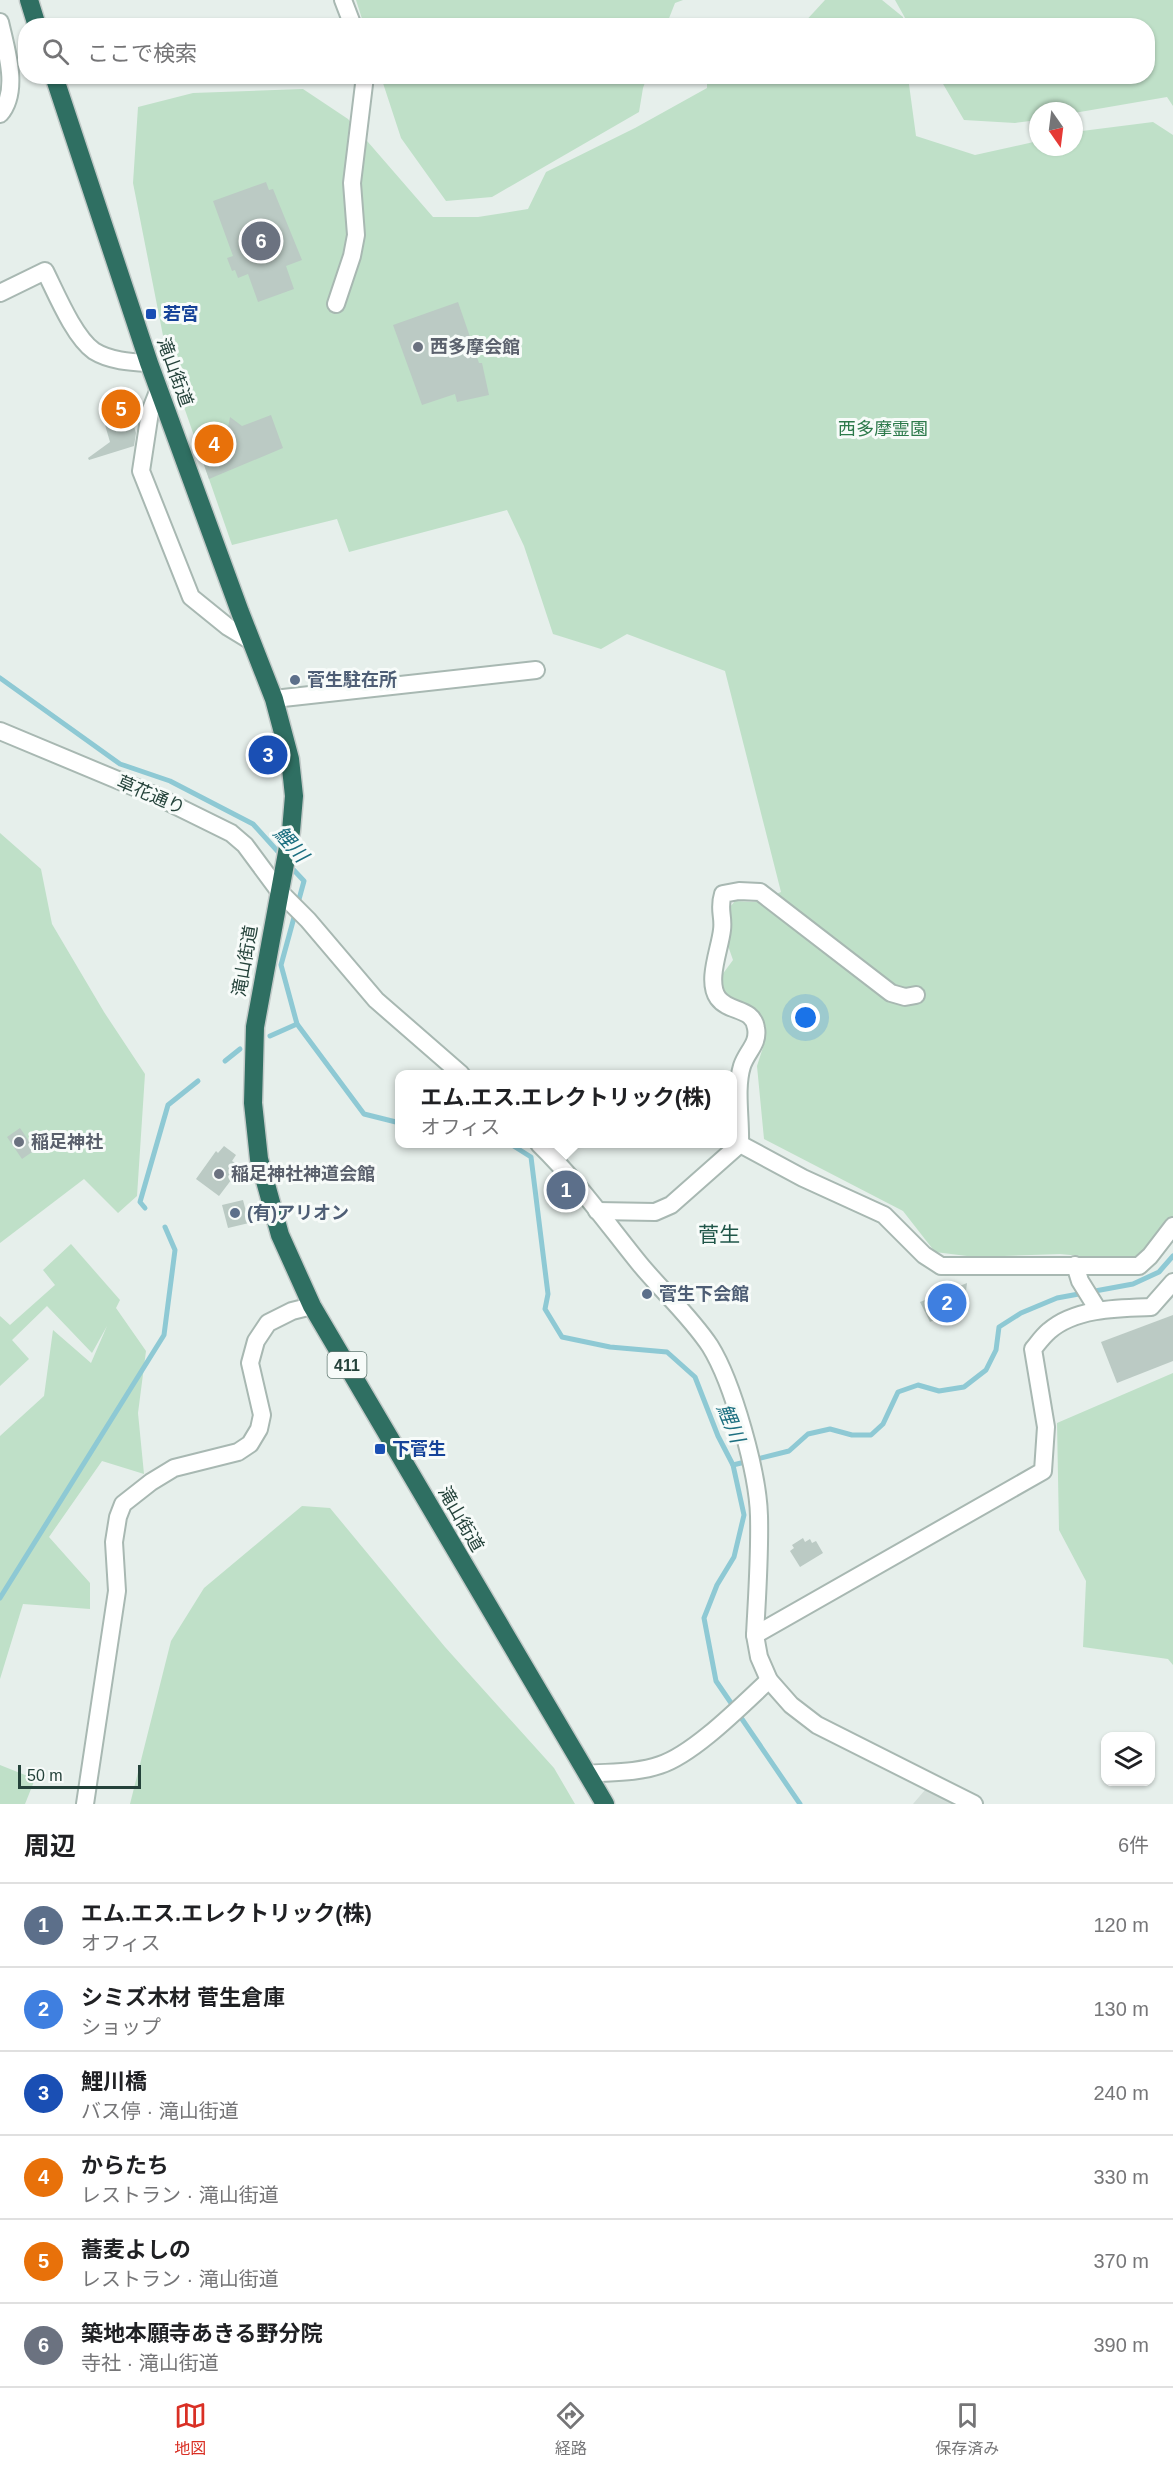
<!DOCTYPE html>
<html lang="ja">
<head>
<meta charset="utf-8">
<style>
	body { margin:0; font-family:Helvetica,"Noto Sans JP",sans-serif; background:#f6f6f6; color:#202124 }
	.controls { position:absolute; right:18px; bottom:18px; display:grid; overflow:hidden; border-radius:12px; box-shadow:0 2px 4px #0004 }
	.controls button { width:54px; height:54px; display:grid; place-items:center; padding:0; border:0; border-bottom:2px solid #e0e0e0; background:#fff; color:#202124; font:30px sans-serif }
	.compass { position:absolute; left:1029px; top:102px; width:54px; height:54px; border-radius:50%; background:#fff; box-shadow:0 2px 4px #0004; rotate:166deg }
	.scale { position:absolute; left:18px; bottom:15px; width:123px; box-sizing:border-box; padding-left:6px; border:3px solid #24423a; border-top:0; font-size:16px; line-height:21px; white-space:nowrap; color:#24423a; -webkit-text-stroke:4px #f7fbf9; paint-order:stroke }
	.you { position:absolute; left:806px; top:1018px; width:21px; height:21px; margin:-15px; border:4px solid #fff; border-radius:50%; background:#1a73e8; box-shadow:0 0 0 9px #1a73e833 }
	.badge { display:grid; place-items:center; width:39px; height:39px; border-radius:50%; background:#d93025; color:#fff; font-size:20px; font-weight:700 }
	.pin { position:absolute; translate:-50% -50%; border:3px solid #fff; box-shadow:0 2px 6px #0006 }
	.popup { position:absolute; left:395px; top:1070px; width:342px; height:78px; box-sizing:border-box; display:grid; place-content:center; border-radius:12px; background:#fff; filter:drop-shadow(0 2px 4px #0005); font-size:20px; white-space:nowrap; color:#757577 }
	.popup b { font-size:22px; color:#202124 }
	.popup::after { content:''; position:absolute; left:50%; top:100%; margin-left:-12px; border:12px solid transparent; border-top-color:#fff }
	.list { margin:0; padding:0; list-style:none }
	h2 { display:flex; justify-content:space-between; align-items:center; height:78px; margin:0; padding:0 24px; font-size:26px }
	h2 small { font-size:20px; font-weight:400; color:#757577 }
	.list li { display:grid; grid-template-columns:39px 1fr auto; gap:18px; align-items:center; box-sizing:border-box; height:84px; padding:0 24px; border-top:2px solid #e0e0e0 }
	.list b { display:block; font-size:22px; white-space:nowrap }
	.list p { margin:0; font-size:20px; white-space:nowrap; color:#757577 }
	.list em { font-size:20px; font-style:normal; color:#757577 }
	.icon { flex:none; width:33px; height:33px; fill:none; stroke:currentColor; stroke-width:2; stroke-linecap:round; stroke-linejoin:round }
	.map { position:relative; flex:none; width:1173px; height:1804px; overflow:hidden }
	.search { position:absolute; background:#fff; box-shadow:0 2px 4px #0004; left:18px; right:18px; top:18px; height:66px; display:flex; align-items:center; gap:15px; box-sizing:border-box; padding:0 21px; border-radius:24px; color:#757577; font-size:22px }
	.sheet { height:582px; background:#fff }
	nav { display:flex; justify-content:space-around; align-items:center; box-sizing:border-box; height:84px; border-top:2px solid #e0e0e0; background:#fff; font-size:16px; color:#757577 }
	nav a { display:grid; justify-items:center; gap:3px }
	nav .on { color:#d93025 }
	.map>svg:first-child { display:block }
	.built { fill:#d4dfda }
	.green { fill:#bfe0c8 }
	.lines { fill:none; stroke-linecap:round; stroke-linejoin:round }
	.stream { stroke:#8ec9d4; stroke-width:5 }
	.building { fill:#bbcac4 }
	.minor-casing { stroke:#a8b8b2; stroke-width:20 }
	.highway-casing { stroke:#c2cac8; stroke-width:21 }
	.minor { stroke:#fff; stroke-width:16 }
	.highway { stroke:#2f6f62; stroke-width:18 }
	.transit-dot { fill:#1a4fb4; stroke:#f7fbf9; stroke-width:2 }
	.worship-dot { fill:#6b7280; stroke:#f7fbf9; stroke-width:2 }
	.service-dot { fill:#5c6f8a; stroke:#f7fbf9; stroke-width:2 }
	.labels { text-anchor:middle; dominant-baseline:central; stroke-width:6; stroke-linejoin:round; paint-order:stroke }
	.shield { fill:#f7fbf9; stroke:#637a73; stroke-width:1.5 }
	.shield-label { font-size:16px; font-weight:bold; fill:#24423a }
	.transit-label { font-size:18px; font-weight:bold; fill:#164399; stroke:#f7fbf9; text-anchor:start }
	.worship-label { font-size:18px; font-weight:bold; fill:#5b616d; stroke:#f7fbf9; text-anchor:start }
	.street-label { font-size:18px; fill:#24423a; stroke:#f7fbf9 }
	.park-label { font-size:18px; fill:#2d7a4b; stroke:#f7fbf9 }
	.service-label { font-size:18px; font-weight:bold; fill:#4e5e75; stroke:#f7fbf9; text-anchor:start }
	.water-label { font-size:20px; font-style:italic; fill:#1c6f80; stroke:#f7fbf9 }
	.quarter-label { font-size:21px; fill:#1f5548; stroke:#f7fbf9 }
</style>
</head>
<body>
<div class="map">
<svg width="1173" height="1804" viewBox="0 0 1173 1804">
	<rect width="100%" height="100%" fill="#e6efeb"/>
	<polygon class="built" points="925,1790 960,1804 913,1804"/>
	<g class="green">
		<polygon points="356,0 683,0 675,3 666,26 364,25"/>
		<polygon points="825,0 882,0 903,17 903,25 802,25"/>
		<polygon points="895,0 1173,0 1173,106 1167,97 1074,113 1074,111 1038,111 1038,120 1015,123 964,120 939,77 1148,76 1148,26 909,25"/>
		<polygon points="381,77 381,76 647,77 643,88 639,112 492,197 446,201 401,138"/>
		<polygon points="707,77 908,77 916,136 975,155 1038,141 1038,147 1074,147 1074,132 1153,122 1173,135 1173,1227 1132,1261 1060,1254 975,1257 935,1252 903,1211 764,1139 757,1066 765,1041 753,1012 728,1003 719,979 733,960 726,940 725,913 735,901 755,902 781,892 725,671 627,634 601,649 553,634 524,546 507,510 349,552 337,519 232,545 168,361 133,183 138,107 193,93 303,89 348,119 433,217 478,217 528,209 546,172 635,128 707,88"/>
		<polygon points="0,833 41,869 52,924 104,1012 145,1074 137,1196 118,1213 84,1179 0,1243"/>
		<polygon points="71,1244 120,1300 116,1308 146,1351 138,1413 144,1474 102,1461 49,1537 90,1583 90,1609 23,1604 0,1679 0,1436 44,1396 53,1330 91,1363 107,1326 92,1353 47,1306 12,1340 29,1359 0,1386 0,1316 10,1325 55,1285 43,1270"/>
		<polygon points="1173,1373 1173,1665 1168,1659 1083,1647 1086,1581 1059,1530 1057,1423"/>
		<polygon points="302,1506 330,1508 445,1647 554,1768 575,1804 130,1804 171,1641 204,1588"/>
		<polygon points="0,1765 35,1779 25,1804 0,1804"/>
	</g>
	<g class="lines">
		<g class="stream">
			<polyline points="0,678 120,764 170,781 253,824 281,855"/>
			<polyline points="289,865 304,881 281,965 297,1024 364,1114 400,1123"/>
			<polyline points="270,1036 297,1024"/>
			<polyline points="225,1061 240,1049"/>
			<polyline points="506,1144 512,1145 531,1157 548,1294 545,1309 562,1337 610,1347 667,1352 695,1377 718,1436 733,1465 744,1515 734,1557 717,1585 704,1618 716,1681 800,1804"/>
			<polyline points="145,1208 140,1202 168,1105 198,1081"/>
			<polyline points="733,1465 789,1451 808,1434 830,1429 852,1435 871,1435 883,1424 898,1392 918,1385 939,1391 964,1387 986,1370 996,1350 999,1327 1021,1313 1057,1298 1133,1284 1159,1272 1173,1256"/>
			<polyline points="0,1598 164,1335 175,1250 165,1227"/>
		</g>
	</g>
	<g class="building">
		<polygon points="266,182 269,190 273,189 302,260 286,266 294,289 258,302 248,274 238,278 235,270 232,271 227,258 233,256 213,201"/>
		<polygon points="458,302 479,363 482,363 489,395 457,402 455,394 422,405 393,325"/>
		<polygon points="114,396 125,398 136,433 134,446 89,460 88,458 110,442 103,418 106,399 113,401"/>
		<polygon points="271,415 283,448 209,479 197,445 227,433 230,417 242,426"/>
		<polygon points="20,1128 35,1150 22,1159 7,1137"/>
		<polygon points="224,1146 236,1155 232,1161 241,1167 219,1196 196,1179 216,1151 218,1153"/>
		<polygon points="243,1200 249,1223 228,1228 222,1205"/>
		<polygon points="967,1283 964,1308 930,1322 920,1302"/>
		<polygon points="1173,1315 1173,1361 1117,1383 1101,1342"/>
		<polygon points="803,1538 805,1542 810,1539 812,1543 816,1541 823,1553 800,1567 790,1551 794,1548 792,1545"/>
	</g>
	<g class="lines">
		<defs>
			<g id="minor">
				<polyline points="343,0 353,26"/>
				<path d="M0,22c6,27 20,69 0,92"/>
				<path d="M0,293l45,-22c11,22 29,66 49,80 16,10 37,11 55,12"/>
				<polyline points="336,304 352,256 356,235 352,183 365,76"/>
				<polyline points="159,389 150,412 141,471 191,597 228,627 251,641"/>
				<polyline points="274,699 536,670"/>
				<polyline points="0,731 156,796 231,833 245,845 279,891 308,920 376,1000 461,1074"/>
				<path d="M539,1144c37,36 67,78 100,119 23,28 51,53 71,83 23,37 48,127 49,170 1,40 -2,80 -4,119l4,22 10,23 22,25 26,20 157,79"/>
				<path d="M740,1144c1,-25 -5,-55 2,-78 5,-15 17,-22 14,-38 -3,-21 -27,-15 -38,-30 -12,-17 2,-49 4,-68 2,-14 -4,-20 1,-36l16,-3 21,1 131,101 14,4 11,-2"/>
				<polyline points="597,1211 655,1212 671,1205 740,1144 803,1178 884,1215 924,1255 941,1266 1139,1266 1150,1256 1173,1226"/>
				<polyline points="1075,1265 1080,1281 1098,1310"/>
				<path d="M755,1635l288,-164 3,-44 -13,-78c5,-6 10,-13 16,-18 26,-23 70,-23 102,-24l22,-25"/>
				<path d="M587,1774c24,-2 50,-1 73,-9 34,-11 82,-60 109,-85"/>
				<polyline points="85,1804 117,1591 114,1542 118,1517 123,1504 151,1482 174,1468 238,1452 250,1444 259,1429 262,1415 250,1363 256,1341 268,1323 292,1311 312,1306"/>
			</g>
			<g id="highway">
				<polyline points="29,0 37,26"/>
				<polyline points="54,76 149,363 240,612 274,699 290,759 294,796 291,831 255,1027 253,1103 259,1159 280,1235 312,1306 605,1804"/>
			</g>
		</defs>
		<use href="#minor" class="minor-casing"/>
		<use href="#highway" class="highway-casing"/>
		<use href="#minor" class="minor"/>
		<use href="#highway" class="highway"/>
	</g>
	<g class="transit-dot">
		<rect x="145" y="308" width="12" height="12" rx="3"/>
		<rect x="374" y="1443" width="12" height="12" rx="3"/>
	</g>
	<g class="worship-dot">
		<circle cx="418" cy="347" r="6"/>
		<circle cx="19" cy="1142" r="6"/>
		<circle cx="219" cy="1174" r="6"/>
	</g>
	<g class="service-dot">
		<circle cx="295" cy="680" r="6"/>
		<circle cx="235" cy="1213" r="6"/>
		<circle cx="647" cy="1294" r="6"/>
	</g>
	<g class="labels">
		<rect class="shield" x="327.5" y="1352" width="39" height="26" rx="4.5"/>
		<g class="shield-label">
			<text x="347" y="1365">411</text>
		</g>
		<g class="transit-label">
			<text x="163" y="314">若宮</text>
			<text x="392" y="1449">下菅生</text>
		</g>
		<g class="worship-label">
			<text x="430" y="347">西多摩会館</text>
			<text x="31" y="1142">稲足神社</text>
			<text x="231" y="1174">稲足神社神道会館</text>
		</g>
		<g class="street-label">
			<text transform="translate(175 372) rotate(70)">滝山街道</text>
			<text transform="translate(151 795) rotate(23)">草花通り</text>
			<text transform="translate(245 961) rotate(-80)">滝山街道</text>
			<text transform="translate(461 1519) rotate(60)">滝山街道</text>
		</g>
		<g class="park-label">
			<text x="883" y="429">西多摩霊園</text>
		</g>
		<g class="service-label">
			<text x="307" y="680">菅生駐在所</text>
			<text x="247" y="1213">(有)アリオン</text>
			<text x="659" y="1294">菅生下会館</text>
		</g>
		<g class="water-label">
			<text transform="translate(291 844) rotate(48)">鯉川</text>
			<text transform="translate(731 1423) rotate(67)">鯉川</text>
		</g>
		<g class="quarter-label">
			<text x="719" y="1234">菅生</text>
		</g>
	</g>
</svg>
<div class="controls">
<button><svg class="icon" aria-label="layers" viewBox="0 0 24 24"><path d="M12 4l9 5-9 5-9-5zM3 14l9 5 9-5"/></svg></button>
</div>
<svg class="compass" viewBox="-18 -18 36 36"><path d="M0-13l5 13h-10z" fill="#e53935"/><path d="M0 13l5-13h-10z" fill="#757577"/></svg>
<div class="scale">50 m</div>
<div class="you"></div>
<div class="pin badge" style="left:566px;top:1190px;background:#5c6f8a">1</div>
<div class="popup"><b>エム.エス.エレクトリック(株)</b>オフィス</div>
<div class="pin badge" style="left:947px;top:1303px;background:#3f7fe0">2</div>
<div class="pin badge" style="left:268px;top:755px;background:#1a4fb4">3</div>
<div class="pin badge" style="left:214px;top:444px;background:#e8710a">4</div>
<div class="pin badge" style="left:121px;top:409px;background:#e8710a">5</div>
<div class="pin badge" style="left:261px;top:241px;background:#6b7280">6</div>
<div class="search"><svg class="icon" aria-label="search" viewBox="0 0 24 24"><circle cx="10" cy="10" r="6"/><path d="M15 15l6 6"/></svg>ここで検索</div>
</div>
<section class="sheet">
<h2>周辺<small>6件</small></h2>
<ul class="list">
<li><span class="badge" style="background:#5c6f8a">1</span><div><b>エム.エス.エレクトリック(株)</b><p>オフィス</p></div><em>120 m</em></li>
<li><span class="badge" style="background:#3f7fe0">2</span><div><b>シミズ木材 菅生倉庫</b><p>ショップ</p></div><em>130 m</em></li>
<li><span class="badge" style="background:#1a4fb4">3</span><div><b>鯉川橋</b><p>バス停 · 滝山街道</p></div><em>240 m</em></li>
<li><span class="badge" style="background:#e8710a">4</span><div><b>からたち</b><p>レストラン · 滝山街道</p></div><em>330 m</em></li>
<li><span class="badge" style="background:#e8710a">5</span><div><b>蕎麦よしの</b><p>レストラン · 滝山街道</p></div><em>370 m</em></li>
<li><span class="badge" style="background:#6b7280">6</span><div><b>築地本願寺あきる野分院</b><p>寺社 · 滝山街道</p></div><em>390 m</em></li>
</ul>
</section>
<nav>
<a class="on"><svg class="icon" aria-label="map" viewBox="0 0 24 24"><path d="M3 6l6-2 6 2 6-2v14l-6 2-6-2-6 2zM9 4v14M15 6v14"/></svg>地図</a>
<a><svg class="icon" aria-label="directions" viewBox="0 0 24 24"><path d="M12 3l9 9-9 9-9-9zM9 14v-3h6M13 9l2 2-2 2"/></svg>経路</a>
<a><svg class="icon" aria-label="saved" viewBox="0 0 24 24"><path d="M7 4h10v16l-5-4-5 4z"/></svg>保存済み</a>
</nav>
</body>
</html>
